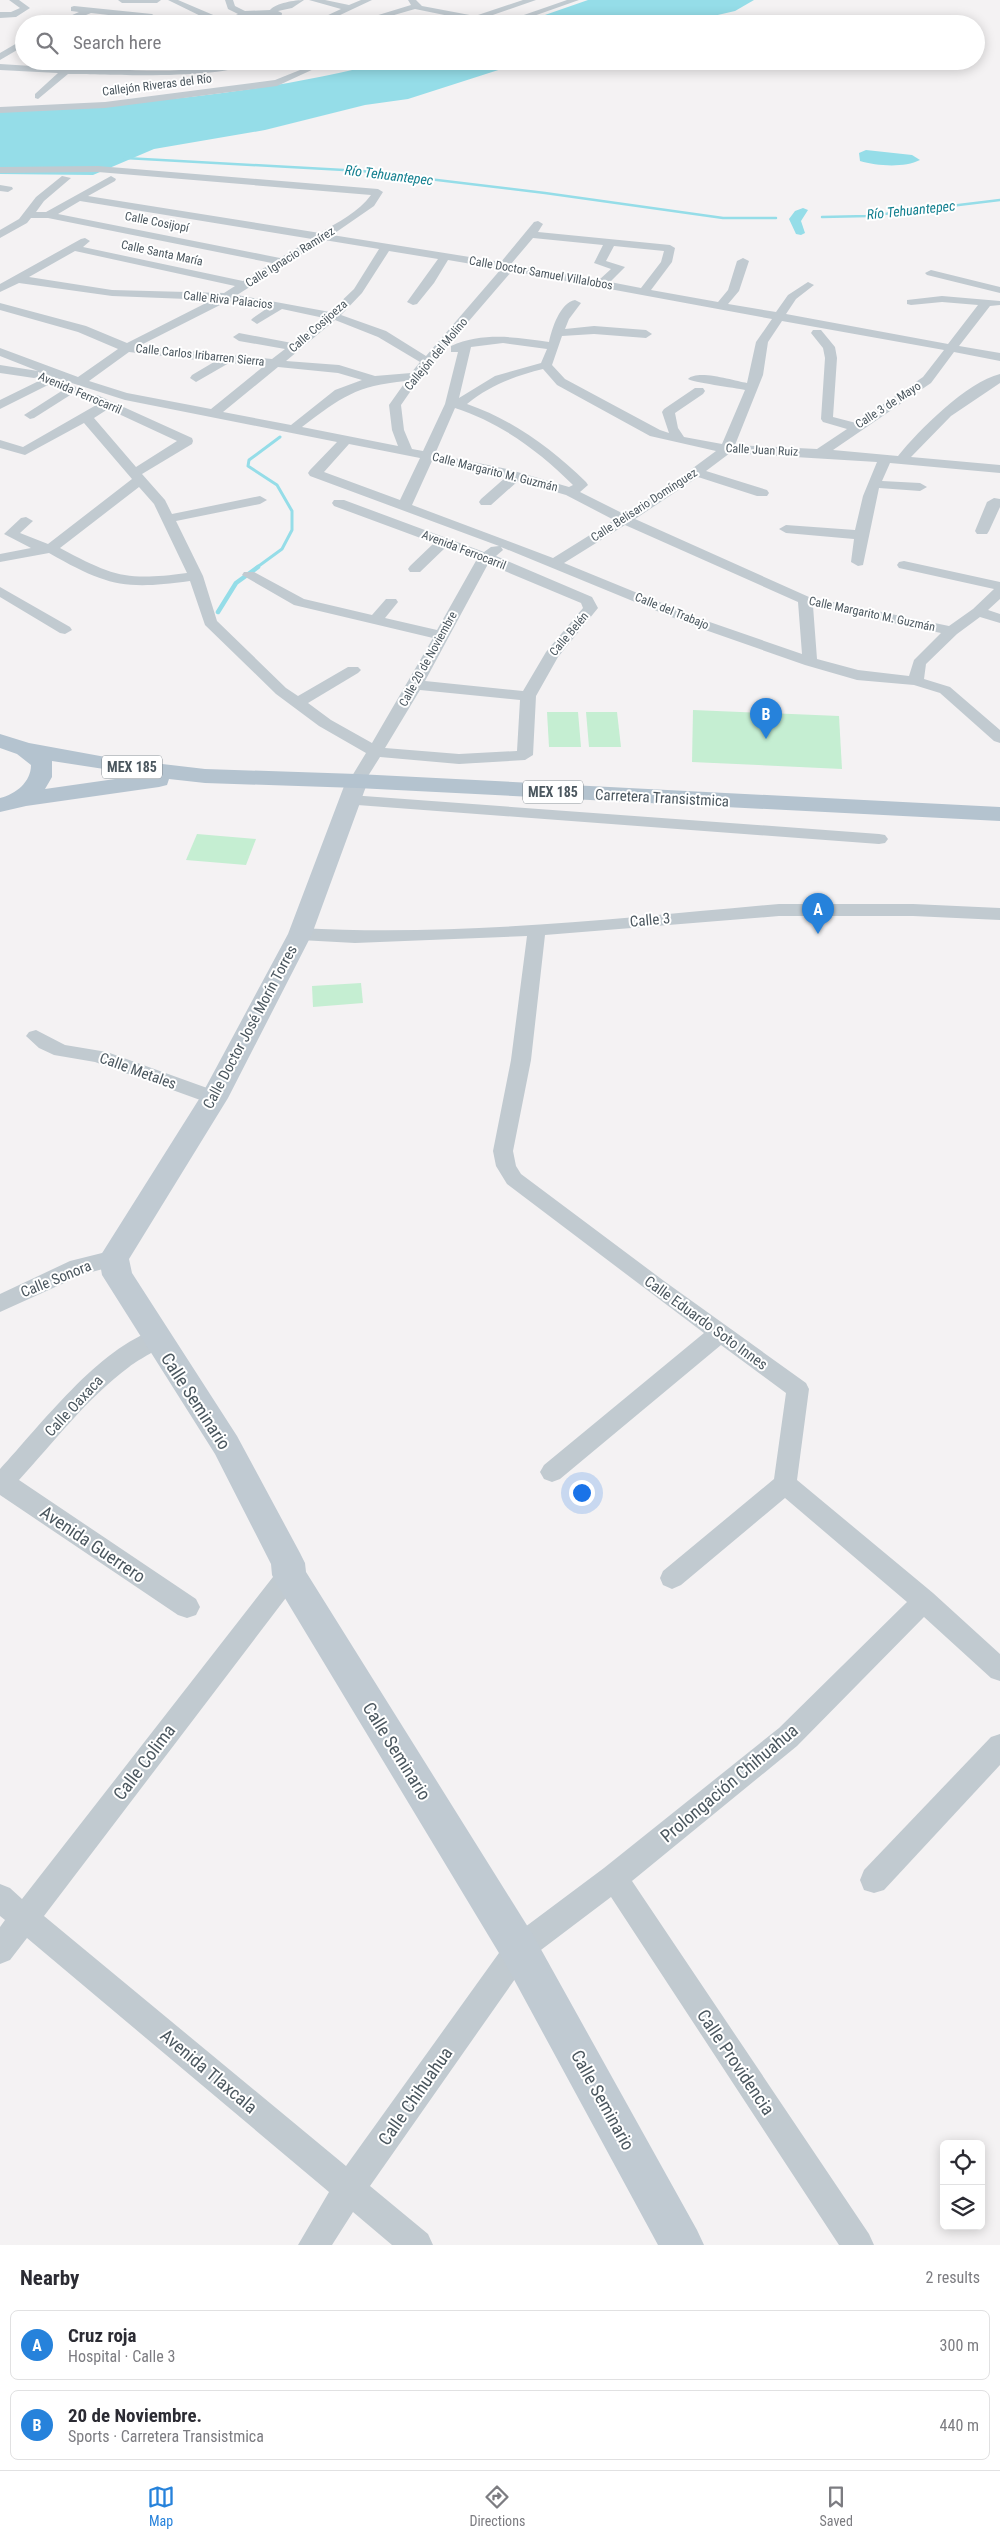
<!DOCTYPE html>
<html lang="en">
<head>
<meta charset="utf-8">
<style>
	body { margin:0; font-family:"Roboto Condensed",sans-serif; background:#f7f7f7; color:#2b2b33 }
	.controls { position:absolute; right:15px; bottom:15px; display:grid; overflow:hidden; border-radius:8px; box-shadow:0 2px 12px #0003 }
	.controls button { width:45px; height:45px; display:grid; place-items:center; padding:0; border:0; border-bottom:1px solid #e1e1e2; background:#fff; color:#2b2b33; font:25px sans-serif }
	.you { position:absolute; left:581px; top:1492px; width:18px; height:18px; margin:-12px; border:4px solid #fff; border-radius:50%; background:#1a73e8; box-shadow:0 0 0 8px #1a73e833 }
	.badge { display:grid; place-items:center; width:32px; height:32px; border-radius:50%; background:#2682db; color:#fff; font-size:16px; font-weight:700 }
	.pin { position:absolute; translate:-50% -41px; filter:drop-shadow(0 1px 2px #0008) }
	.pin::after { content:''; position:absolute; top:26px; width:18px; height:15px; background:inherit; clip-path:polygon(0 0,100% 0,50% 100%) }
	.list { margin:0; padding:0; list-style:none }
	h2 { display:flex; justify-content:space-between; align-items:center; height:65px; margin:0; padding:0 20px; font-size:21px }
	h2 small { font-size:16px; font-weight:400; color:#7c7c81 }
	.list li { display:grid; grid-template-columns:32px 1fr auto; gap:15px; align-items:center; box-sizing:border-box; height:70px; margin:0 10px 10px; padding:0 10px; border:1px solid #e1e1e2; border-radius:8px }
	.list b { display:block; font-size:19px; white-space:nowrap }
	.list p { margin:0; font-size:16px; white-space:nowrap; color:#7c7c81 }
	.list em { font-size:16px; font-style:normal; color:#7c7c81 }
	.icon { flex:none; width:28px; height:28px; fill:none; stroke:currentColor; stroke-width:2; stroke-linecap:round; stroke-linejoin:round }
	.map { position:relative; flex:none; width:1000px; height:2245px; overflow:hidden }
	.search { position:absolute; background:#fff; box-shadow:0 2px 12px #0003; left:15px; right:15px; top:15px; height:55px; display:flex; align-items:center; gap:12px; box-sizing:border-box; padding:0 18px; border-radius:28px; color:#7c7c81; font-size:19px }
	.sheet { height:225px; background:#fff }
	nav { display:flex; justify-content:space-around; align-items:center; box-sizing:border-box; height:70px; border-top:1px solid #e1e1e2; background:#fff; font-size:14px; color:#7c7c81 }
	nav a { display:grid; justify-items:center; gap:2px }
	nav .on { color:#2682db }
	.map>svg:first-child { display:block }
	.green { fill:#c5eed2 }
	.water { fill:#95dde8 }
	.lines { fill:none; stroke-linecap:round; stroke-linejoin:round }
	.stream-far2 { stroke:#95dde8; stroke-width:2.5 }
	.stream-far1 { stroke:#95dde8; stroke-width:3 }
	.stream { stroke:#95dde8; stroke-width:4.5 }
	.street { fill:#c1cad0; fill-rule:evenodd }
	.secondary { fill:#c0cad2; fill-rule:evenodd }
	.primary { fill:#b4c3cf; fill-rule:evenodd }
	.labels { text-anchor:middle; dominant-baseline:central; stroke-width:4; stroke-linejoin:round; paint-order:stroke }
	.far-street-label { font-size:12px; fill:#4b575f; stroke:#fff }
	.far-water-label { font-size:14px; font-style:italic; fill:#148090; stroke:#fff }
	.shield { fill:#fff; stroke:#81898f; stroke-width:1 }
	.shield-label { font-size:14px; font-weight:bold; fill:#4b575f }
	.street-label { font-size:15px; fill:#4b575f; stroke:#fff }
	.near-street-label { font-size:18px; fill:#4b575f; stroke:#fff }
</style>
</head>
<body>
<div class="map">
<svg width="1000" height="2245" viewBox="0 0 1000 2245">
	<rect width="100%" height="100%" fill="#f4f2f3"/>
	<g class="green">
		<polygon points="693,710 839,716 842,769 692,762"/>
		<polygon points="547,712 578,712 581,747 549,747"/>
		<polygon points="586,712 617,712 621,747 589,747"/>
		<polygon points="197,834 256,839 246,865 186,860"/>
		<polygon points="361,983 363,1003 313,1007 312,986"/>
	</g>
	<g class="water">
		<polygon points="588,0 754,0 735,11 679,24 519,24"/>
		<path d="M389,61h137l-118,38 -43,6 -100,25 -111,19 -61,26 -93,-1v-65c130,-3 263,-15 389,-48z"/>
		<path d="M866,150l46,5 8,5c-16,8 -43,6 -60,1l-1,-8z"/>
		<polygon points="803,208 808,210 801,221 805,233 801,235 796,234 789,219 795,211"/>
	</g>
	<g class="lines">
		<g class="stream-far2">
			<polyline points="125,158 362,171 545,193 723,218 776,218"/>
			<polyline points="822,217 868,216 1000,200"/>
		</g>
		<polyline class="stream-far1" points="256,568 282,549 292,530 292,511 277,485 248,466 249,460 280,437"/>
		<polyline class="stream" points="218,612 236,583 258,567"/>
		<g class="street">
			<polygon points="9,0 19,0 30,8 16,17 0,18 0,12 11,12 20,8"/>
			<polygon points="118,0 161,0 157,3 122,3"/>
			<path d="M168,0h10l47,20 13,-6 -10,-5 -3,-9h8l2,6 10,5 25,-1c6,-7 25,-10 34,-10l-12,8 -14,3 4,2 -1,7 9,4h-17v-9l-27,1 -15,8h-14z"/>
			<polygon points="309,0 325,0 349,5 361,0 372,0 321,24 309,24 341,9"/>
			<polygon points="408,0 416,0 422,6 475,16 523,0 536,0 467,24 453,24 464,19 415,9 363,24 349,24 411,5"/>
			<polygon points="567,0 579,0 511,24 501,23"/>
			<polygon points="74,6 152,14 156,17 152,20 91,13 64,24 52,24 79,12 71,11 71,7"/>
			<polygon points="24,39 24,46 0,60 0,53"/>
			<path d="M240,61h13c-25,20 -149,13 -185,13l-30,25 -3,-1v-4l23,-21 -58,-3v-6l63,4 7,-4 3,1 1,3c46,1 124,8 166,-7z"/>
			<polygon points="266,61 312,63 351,61 316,68 277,86 105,108 0,113 0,107 105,102 275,80 305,68"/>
			<path d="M98,166l280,23 5,3 -9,14 -42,29 169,27 33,-40 4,-1 5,3 -5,8 132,13 5,3 -3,14 -21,28 67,12 10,-12 9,-29 6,-3 6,3 -10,30 -11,13 48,8 12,-17 20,-13 6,3 -18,14 -10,15 162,30 30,-39 -36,-3 -31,3 -4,-1v-4l35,-4 58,5v4l-10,1 -31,40 41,7v8l-46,-9 -23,31 -98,67 65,6c21,-26 69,-74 102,-82v9l-49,33 -40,41 89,8v8l-110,-10 -8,18 38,2 7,4 -7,4 -41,-3 -16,77 -5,1 -7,-4 3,-23 -68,-6 -7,-4 7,-4 69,5 8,-34 14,-34 -147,-9 -24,18 61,19 2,3 -2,3h-10l-59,-19 -63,42 174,78 140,29 24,-17 21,-20 -95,-21 -2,-3 2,-3 5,-1 96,21v17l-12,11 12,4v9l-20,-6 -23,17 -31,30 -2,15 26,8 50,43v13l-6,-2 -54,-48 -26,-8 -57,-5 -52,-15 -114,-40 -190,-78 2,3 -7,6 96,41 6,11 -40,49 -22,39 -3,59 -8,5 -66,4 -79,-7 -17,27 -6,2 -8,-5 17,-28 -47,-27 -43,-32 -71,-69 -15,-44c-66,9 -83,5 -141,-28l-49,9v-8l31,-6 -27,-14 17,-16 5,-1 7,4 -13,12 28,11 84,-65 -48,-56 -59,32 -25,-7v-8l23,7 75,-43 -7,-5 6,-4 95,43 1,3 -1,3 -50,30 23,26 7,14 88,-18 7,4 -7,4 -84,17 27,55 14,45 69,67 12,8 50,-29h10l3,3 -3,3 -50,30 23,17 41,23 61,-105 -139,-33 -52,-30 2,-3h10l50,27 68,16 14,-16h10l2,3 -13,16 52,12 40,-71 -31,-12 -26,25h-10l-2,-3 2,-3 24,-23 -100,-37 -2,-3 2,-3h10l140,52 7,-5 8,-1 -189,-70 -2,-3 2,-3 27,-28 -212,-42 -69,-22 -2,4 -54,27v-9l49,-24 -11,-4v5l-4,1 -34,-5v-8l38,6 -38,-15v-8l78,29 40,-28 -40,-17 -78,-22v-7l86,23 41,17 85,-43 -100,-4 -93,-13 -19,9v-8l81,-45 4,-1 5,3 -7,6 160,34 29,-18 -224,-45h-17l-4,5 -27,15v-8l19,-11 17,-22 26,-21 9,2 -27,23 -8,11h10l65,-36 5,3 -1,2 -27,15 232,37c18,-11 39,-21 51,-38l-273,-23 -98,1v-6zM80,201l232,38 -32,19 -222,-44zM533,238l70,7 -9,18 17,6 -12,11 -88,-16zM324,240l55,9 -25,40 -24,23 -93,-17zM614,246l50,5 -3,11 -20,26 -31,-6 15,-15 -19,-6zM75,251l160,35 -11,7 -112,-3 -83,-13zM389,251l49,8 -31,43 6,3 4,-1 17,-21 14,-23 53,9 -75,87 -40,-25 -45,-16 21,-22zM512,271l260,48 -16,23 -9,41c-13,-2 -49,-14 -59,-4 3,3 48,9 57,11l-23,54 -38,-7 -6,-9 -3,-15 28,-19 2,-3 -2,-3h-8l-31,21 -2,3 7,21 -9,-3 -95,-51 -13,-14 10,-29 32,-2 52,4 6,-4 -6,-4 -52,-4 -29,3 4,-10 12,-16 -6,-3c-15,3 -23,28 -26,42 -33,-5 -66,-10 -98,4v6h7l-13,52 -22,47 -11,-2 -8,-19 -3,-25 18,-26zM228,301l41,6 -16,11 -2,2 6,4 25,-15 42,9 -32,25 -53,-10 -6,4 6,4 46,8 -13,10 -133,-13zM335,320l43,17 42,25 -9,11 -36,3 -36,-11 -53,-4zM782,321l162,29 -21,27 -67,46 -23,-6 4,-59 -2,-11 -14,-17h-8l-2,3 12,15 2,10 -4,61 2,3 24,7 -30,20 -82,-4 28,-70 5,-33zM503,343l44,6 -6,14 -46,13 -36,22 12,-51zM129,352l85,10 -22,13 -2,3 6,4 33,-19 35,3 -53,43 -84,-16 -38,-12zM278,367l60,6 24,7 -27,10 -44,35 -68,-13zM543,369l14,16 93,51 66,15 -46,34 -46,29 -44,-22 8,-7 -2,-3c-35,-34 -73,-62 -119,-78 23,-19 48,-28 76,-35zM406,381l-17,24 3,25 6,16 -96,-19c40,-30 53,-41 104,-46zM455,408c46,15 84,43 118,77l-4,2 -62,-18 -72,-15zM108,409l69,32 -41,26 -42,-49zM349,444l71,14 -20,42 -76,-28zM432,461l74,16 -25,22 -2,3 2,3h10l27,-24 48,14 48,25 -61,38 -141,-53zM139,487l15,17 33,69c-60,8 -73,4 -127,-25zM625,525l173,77 4,52 -101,-35 -137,-56zM488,564l93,39 2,5 -37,44 -23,39 -98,-10zM813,606l128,27 -27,27 -5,16 -51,-6 -41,-11zM420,690l100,10 -3,51 -58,3 -74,-6z"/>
			<polygon points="0,185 12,187 13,189 8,192 0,191"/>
			<polygon points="931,270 1000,287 1000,293 927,275 925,273"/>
			<polygon points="71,385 75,386 77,389 75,392 34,418 30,419 24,415"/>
			<polygon points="994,498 1000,499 1000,507 989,531 987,534 977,534 975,531 987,502"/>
			<polygon points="0,587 70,627 72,630 65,634 60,633 0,597"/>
			<polygon points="350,795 879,834 885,835 888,839 885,843 879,844 344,804 342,800"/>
			<path d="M779,904h134l87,4v12l-87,-4h-134l-234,19 -14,125 -18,91 3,15 5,8 143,107 142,102 3,6 -12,91 136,113 67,61v27l-9,-3 -67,-61 -127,129 -165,135 237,353 5,11h-35l-228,-348 -82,62 -159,227 58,48 5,11h-41l-39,-33 -21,33h-34l31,-53 -302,-254 -17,22 -10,4v-37l5,-7 -5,-4v-32l10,4 12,11 258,-331 9,-4 9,4 3,7 -3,7 -254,334 302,250 163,-227 95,-71 175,-140 128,-126 -122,-104 -104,87 -9,4 -9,-4 -3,-7 3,-7 111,-92 12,-86 -65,-48 -161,134 -8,3 -8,-3 -4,-7 4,-7 160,-132 -197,-149 -11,-18 -3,-15 18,-91 16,-124 -172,7 -55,-3 -6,-2 -3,-4 3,-4 6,-2c159,9 320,-10 479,-24z"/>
			<polygon points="36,1030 65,1045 107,1052 221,1093 224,1098 221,1103 214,1105 95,1062 54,1055 39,1048 26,1036 29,1032"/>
			<polygon points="114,1250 122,1252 125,1258 122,1264 84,1274 0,1312 0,1294 70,1261"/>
			<path d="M157,1329l8,3 3,6c-7,12 -28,20 -39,29 -42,31 -75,75 -110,113l177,119 4,8 -4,8 -9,3 -9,-3 -178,-120v-26c41,-44 98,-121 157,-140z"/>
			<polygon points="1000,1734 1000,1765 884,1890 874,1893 864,1890 860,1880 864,1870 991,1737"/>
		</g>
		<polygon class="secondary" points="357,774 365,776 368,781 312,934 228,1098 129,1259 132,1273 237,1436 300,1553 305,1563 306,1572 533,1935 697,2230 704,2245 658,2245 505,1963 277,1585 272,1575 271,1564 215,1454 102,1275 99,1258 201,1096 288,934 346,781 349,776"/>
		<path class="primary" d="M0,734l29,9 82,15 94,11 152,5 643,33v14l-643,-33 -152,-5 -36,-4 -2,6 -8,2 -133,19 -26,6v-14c16,-4 31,-16 31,-33l-14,-11 -17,-6zM52,761l91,14 -98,14 7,-12z"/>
	</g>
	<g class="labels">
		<g class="far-street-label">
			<text transform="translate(157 85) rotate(-7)">Callejón Riveras del Río</text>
			<text transform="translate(157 222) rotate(11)">Calle Cosijopí</text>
			<text transform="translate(162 253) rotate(12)">Calle Santa María</text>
			<text transform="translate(290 257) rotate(-32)">Calle Ignacio Ramírez</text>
			<text transform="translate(541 273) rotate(10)">Calle Doctor Samuel Villalobos</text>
			<text transform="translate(228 300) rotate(6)">Calle Riva Palacios</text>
			<text transform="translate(318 326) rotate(-41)">Calle Cosijoeza</text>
			<text transform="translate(436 354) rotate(-50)">Callejón del Molino</text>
			<text transform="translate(200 355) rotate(6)">Calle Carlos Iribarren Sierra</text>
			<text transform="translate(80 393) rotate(23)">Avenida Ferrocarril</text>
			<text transform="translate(888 405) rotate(-33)">Calle 3 de Mayo</text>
			<text transform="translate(762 450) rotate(3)">Calle Juan Ruiz</text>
			<text transform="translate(495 472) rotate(14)">Calle Margarito M. Guzmán</text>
			<text transform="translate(644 505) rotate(-33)">Calle Belisario Domínguez</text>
			<text transform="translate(464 550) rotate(21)">Avenida Ferrocarril</text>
			<text transform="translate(672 611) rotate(22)">Calle del Trabajo</text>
			<text transform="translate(872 614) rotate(12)">Calle Margarito M. Guzmán</text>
			<text transform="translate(569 634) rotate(-50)">Calle Belén</text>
			<text transform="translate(428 659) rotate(-61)">Calle 20 de Noviembre</text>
		</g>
		<g class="far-water-label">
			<text transform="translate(389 175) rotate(7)">Río Tehuantepec</text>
			<text transform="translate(911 210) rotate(-6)">Río Tehuantepec</text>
		</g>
		<g class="shield">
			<rect x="102" y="755.5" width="60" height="23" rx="4"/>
			<rect x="523" y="780.5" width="60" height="23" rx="4"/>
		</g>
		<g class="shield-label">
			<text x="132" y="767">MEX 185</text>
			<text x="553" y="792">MEX 185</text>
		</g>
		<g class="street-label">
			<text transform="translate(662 798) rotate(3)">Carretera Transistmica</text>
			<text transform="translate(650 920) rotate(-5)">Calle 3</text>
			<text transform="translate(250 1027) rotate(-62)">Calle Doctor José Morín Torres</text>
			<text transform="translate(138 1071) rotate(20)">Calle Metales</text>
			<text transform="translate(56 1279) rotate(-22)">Calle Sonora</text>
			<text transform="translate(706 1323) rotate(36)">Calle Eduardo Soto Innes</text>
			<text transform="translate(74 1406) rotate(-47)">Calle Oaxaca</text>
		</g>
		<g class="near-street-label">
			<text transform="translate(196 1401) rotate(57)">Calle Seminario</text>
			<text transform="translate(93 1544) rotate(34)">Avenida Guerrero</text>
			<text transform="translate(397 1751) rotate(58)">Calle Seminario</text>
			<text transform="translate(144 1762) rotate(-53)">Calle Colima</text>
			<text transform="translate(729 1783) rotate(-40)">Prolongación Chihuahua</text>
			<text transform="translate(736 2062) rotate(56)">Calle Providencia</text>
			<text transform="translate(209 2071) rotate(40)">Avenida Tlaxcala</text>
			<text transform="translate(415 2096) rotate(-55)">Calle Chihuahua</text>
			<text transform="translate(603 2100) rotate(61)">Calle Seminario</text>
		</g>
	</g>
</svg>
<div class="controls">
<button><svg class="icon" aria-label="locate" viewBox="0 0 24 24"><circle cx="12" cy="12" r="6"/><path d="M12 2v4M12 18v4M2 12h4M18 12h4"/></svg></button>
<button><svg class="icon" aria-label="layers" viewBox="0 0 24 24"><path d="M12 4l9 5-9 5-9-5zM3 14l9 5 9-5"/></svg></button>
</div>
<div class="you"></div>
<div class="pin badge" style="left:818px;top:934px">A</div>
<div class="pin badge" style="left:766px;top:739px">B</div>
<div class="search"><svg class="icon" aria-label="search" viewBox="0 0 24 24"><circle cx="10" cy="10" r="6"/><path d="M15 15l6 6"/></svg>Search here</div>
</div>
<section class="sheet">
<h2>Nearby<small>2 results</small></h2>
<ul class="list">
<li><span class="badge">A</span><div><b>Cruz roja</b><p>Hospital · Calle 3</p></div><em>300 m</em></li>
<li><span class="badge">B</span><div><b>20 de Noviembre.</b><p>Sports · Carretera Transistmica</p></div><em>440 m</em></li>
</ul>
</section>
<nav>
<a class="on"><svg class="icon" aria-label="map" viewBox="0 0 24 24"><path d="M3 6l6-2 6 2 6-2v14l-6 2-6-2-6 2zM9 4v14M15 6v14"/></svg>Map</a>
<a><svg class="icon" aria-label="directions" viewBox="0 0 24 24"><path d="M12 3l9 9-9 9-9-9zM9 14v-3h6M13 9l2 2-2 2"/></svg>Directions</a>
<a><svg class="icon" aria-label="saved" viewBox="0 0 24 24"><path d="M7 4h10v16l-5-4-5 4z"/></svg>Saved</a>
</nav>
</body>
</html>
